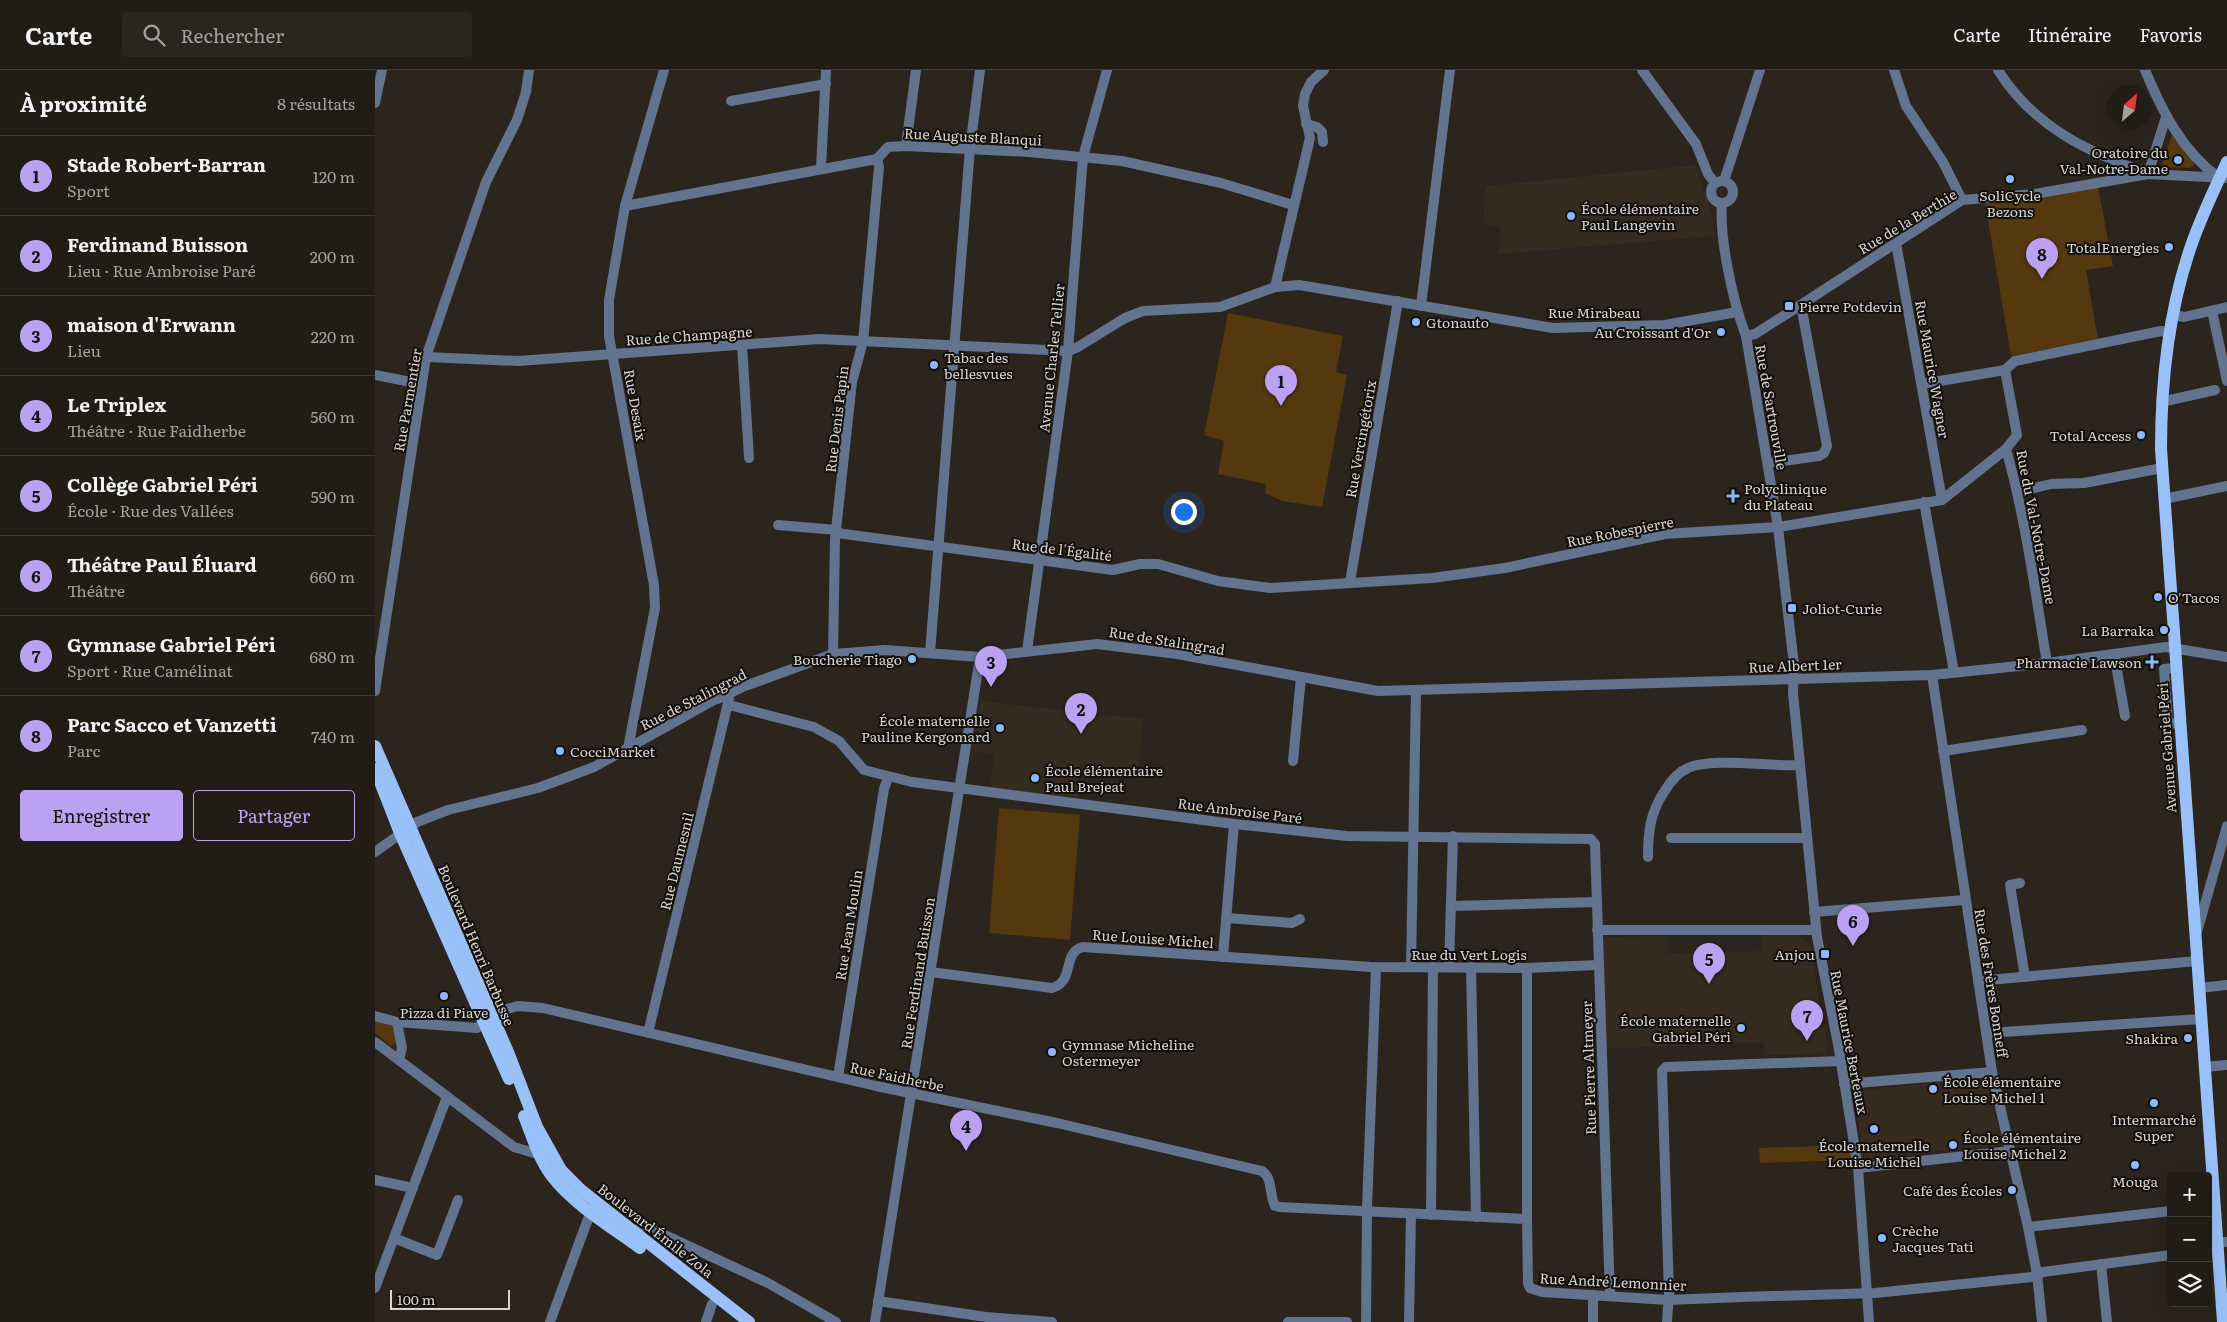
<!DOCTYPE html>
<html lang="fr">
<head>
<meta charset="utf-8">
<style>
	body { margin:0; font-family:Literata,serif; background:#29251f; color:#f1f3f6 }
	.controls { position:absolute; right:15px; bottom:15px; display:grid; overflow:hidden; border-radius:5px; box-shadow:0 5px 20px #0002 }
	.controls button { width:45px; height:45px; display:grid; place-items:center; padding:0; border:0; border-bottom:1px solid #3e3a35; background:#211c16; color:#f1f3f6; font:25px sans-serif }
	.compass { position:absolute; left:1732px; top:15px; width:45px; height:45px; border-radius:50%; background:#211c16; box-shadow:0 5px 20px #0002; rotate:28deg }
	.scale { position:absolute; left:15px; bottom:12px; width:120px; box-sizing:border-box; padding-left:5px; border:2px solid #d9d5d0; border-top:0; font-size:14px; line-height:18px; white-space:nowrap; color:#d9d5d0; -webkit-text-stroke:4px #120f0c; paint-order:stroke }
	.you { position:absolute; left:808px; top:441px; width:18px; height:18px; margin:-12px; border:4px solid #fff; border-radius:50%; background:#1a73e8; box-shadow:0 0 0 8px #1a73e833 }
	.badge { display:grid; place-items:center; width:32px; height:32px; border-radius:50%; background:#bca0f2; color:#111; font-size:16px; font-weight:700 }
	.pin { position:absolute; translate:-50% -41px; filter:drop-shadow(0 1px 2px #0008) }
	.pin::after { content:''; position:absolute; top:26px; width:18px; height:15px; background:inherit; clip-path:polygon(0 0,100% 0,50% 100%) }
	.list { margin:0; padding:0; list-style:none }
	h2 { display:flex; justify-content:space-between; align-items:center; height:65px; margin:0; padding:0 20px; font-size:21px }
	h2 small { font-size:16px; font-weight:400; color:#a2a1a1 }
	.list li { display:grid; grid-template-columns:32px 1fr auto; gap:15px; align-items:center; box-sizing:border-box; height:80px; padding:0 20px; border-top:1px solid #3e3a35 }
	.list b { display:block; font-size:19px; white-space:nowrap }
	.list p { margin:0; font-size:16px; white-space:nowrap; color:#a2a1a1 }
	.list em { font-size:16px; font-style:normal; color:#a2a1a1 }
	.actions { display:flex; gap:10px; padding:15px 20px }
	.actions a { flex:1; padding:11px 0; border:1px solid #bca0f2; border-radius:5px; text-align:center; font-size:18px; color:#bca0f2 }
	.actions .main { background:#bca0f2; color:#111 }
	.icon { flex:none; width:28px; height:28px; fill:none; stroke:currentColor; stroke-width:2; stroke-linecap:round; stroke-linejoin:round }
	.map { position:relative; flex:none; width:1852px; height:1252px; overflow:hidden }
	header { display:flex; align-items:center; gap:30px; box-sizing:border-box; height:70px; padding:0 25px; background:#211c16; border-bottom:1px solid #3e3a35 }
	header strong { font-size:24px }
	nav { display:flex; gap:28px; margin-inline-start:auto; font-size:18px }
	.search { width:350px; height:45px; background:#29251f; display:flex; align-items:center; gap:12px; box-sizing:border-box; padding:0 18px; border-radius:5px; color:#a2a1a1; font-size:19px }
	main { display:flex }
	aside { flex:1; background:#211c16 }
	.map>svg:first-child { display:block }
	.built { fill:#352b1e }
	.green { fill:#55380d }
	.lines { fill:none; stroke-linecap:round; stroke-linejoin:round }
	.street { stroke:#61738e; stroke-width:10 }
	.primary { stroke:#99c0f8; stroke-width:12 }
	.poi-dot { fill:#8cb9fc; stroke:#120f0c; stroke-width:2 }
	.labels { text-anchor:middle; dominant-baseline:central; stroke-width:4; stroke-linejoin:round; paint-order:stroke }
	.street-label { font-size:14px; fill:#d9d5d0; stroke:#120f0c }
	.poi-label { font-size:14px; fill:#d9d5d0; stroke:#120f0c; text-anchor:start }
</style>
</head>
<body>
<header>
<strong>Carte</strong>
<div class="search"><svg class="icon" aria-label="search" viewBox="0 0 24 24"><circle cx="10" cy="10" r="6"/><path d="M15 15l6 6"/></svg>Rechercher</div>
<nav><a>Carte</a><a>Itinéraire</a><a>Favoris</a></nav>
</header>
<main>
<aside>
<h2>À proximité<small>8 résultats</small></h2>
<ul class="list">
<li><span class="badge">1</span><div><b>Stade Robert-Barran</b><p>Sport</p></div><em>120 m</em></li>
<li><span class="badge">2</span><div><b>Ferdinand Buisson</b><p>Lieu · Rue Ambroise Paré</p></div><em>200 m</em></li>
<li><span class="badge">3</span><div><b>maison d'Erwann</b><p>Lieu</p></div><em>220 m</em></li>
<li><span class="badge">4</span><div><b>Le Triplex</b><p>Théâtre · Rue Faidherbe</p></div><em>560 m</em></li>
<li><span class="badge">5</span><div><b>Collège Gabriel Péri</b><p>École · Rue des Vallées</p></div><em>590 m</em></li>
<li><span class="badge">6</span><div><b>Théâtre Paul Éluard</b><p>Théâtre</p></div><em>660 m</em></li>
<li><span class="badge">7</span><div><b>Gymnase Gabriel Péri</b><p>Sport · Rue Camélinat</p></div><em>680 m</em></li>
<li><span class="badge">8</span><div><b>Parc Sacco et Vanzetti</b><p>Parc</p></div><em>740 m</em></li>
</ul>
<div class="actions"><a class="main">Enregistrer</a><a>Partager</a></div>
</aside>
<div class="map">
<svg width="1852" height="1252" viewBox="0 0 1852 1252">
	<rect width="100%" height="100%" fill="#2c251e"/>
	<g class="built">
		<polygon points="1321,95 1337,144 1340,166 1124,184 1125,156 1108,154 1111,116"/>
		<polygon points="605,631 768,649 763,700 705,694 703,729 615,718 620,684 597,681"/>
		<polygon points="1387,865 1423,865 1436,877 1448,958 1451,959 1451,984 1390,985 1389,972 1230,979 1226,874 1231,867 1291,866 1292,883 1386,881"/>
		<polygon points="1604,1008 1605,1012 1613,1015 1626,1071 1624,1075 1508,1087 1506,1090 1492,1091 1487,1087 1482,1038 1477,1024 1480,1021"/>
	</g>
	<g class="green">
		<polygon points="1797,65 1818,90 1819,94 1815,98 1786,97"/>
		<polygon points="1723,117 1738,196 1711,200 1723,270 1636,286 1610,133 1661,130"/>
		<polygon points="853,243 968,266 961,302 972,305 947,437 907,431 890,423 891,414 843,404 849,371 829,365"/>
		<polygon points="624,738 705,745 695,870 614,863"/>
		<polygon points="0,950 17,954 21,973 16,976 0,963"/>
		<polygon points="1476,1075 1476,1090 1385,1093 1384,1078"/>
	</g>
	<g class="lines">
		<g class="street">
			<polyline points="1267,0 1321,74 1333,104 1340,113"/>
			<polyline points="1519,0 1531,36 1568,92 1587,130"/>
			<path d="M1623,0c35,56 89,82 149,103"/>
			<path d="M1770,0c17,41 37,81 74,108"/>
			<polyline points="356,31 451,14"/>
			<polyline points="0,33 7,0"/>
			<polyline points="931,54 942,57 947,62 948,72"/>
			<polyline points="531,76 541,0"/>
			<polyline points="446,98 451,0"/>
			<polyline points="1773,104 1791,47"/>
			<polyline points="1349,111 1385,0"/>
			<circle cx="1347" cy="122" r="11"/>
			<path d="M1347,133c-3,35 11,99 24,133l32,191 16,138 -1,28 24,244 21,107 20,124 11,154"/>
			<polyline points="250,136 502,89 513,77 531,76 654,82 747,91 846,113 918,135"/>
			<polyline points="1521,173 1567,430"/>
			<polyline points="900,217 935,68 928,36 930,24 936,12 949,0"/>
			<polyline points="1046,236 1075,0"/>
			<polyline points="1837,241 1852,311"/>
			<polyline points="1799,245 1809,247 1852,237"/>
			<polyline points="1371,266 1380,264 1421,238 1587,130 1660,124 1773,104 1852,108"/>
			<polyline points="367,275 374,388"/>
			<polyline points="51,287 143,291 444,269 693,281 703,277 750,248 768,241 845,237 900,217 924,215 1178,258 1290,255 1362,242"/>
			<path d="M1630,300l12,65 -11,14c20,71 29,142 41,214"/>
			<polyline points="0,305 46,314"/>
			<polyline points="1547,314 1630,300 1640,291 1786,261 1795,263"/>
			<polyline points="1786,332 1840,320"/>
			<polyline points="1394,393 1444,386 1449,383 1452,376 1426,235"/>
			<polyline points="1643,422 1676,414 1709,413 1787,398"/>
			<polyline points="1789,429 1852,416"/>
			<polyline points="1549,432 1579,602"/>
			<polyline points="403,455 462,460"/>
			<polyline points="462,463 738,500 765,494 783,494 843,511 895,518 1057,508 1130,498 1290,464 1403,457 1567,430 1631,379"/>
			<polyline points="975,512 1023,231"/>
			<polyline points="652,581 693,281 708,87 732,0"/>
			<polyline points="555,583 595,78 605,0"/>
			<polyline points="458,584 460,469 477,312 488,272 504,97 502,89"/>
			<polyline points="1739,584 1750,646"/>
			<polyline points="1800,598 1789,599 1793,654 1804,653"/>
			<polyline points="1557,605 1617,1002 1653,1157 1662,1204 1667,1252"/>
			<polyline points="0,621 51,287 111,112 142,50 151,22 154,0"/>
			<polyline points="354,635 439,657 464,671 489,700 537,712 859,754 972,766 1216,769 1220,774 1235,1226"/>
			<polyline points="253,678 280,538 279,515 234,266 234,230 250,136 289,0"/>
			<polyline points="1568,681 1707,660"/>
			<polyline points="918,691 926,607"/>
			<polyline points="1296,768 1432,768"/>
			<path d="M0,782l42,-30 31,-12 90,-22 56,-21 120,-67c12,-3 19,-9 31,-14l88,-32 52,-4 95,7 117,-13 80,10 201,37 554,-16 115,-12 119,-16 61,10"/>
			<path d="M1273,787c0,-24 2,-44 16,-65 6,-10 14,-20 24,-24 24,-11 83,-1 112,-3"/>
			<polyline points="1645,813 1635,815 1650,907"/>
			<polyline points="1077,836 1221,832"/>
			<polyline points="1439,842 1590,830"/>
			<polyline points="852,848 917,853 925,849"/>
			<polyline points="1222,860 1441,860"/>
			<polyline points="1822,862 1852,756"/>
			<polyline points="848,887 859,754"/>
			<polyline points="1036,897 1041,621"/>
			<polyline points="1074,897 1078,766"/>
			<polyline points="1096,897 1101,1147"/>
			<path d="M556,902l121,16c24,-7 9,-35 31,-41l288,20 156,1 71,-3"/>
			<polyline points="1603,911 1822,891"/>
			<polyline points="1824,918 1852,915"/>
			<path d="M0,946l22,6 80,6 19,-16 22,-6 25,2 333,78 181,37 205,48c11,7 7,24 13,35l4,1 248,12 1,64 2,5 12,4 126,8 74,-3 133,-4 157,-16 11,-5 128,-17"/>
			<polyline points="22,952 27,978 24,990"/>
			<polyline points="273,963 354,629"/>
			<polyline points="1612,963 1826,949"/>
			<polyline points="0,972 139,1077 169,1086"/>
			<polyline points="1829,997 1852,995"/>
			<polyline points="463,1007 509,719 513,708"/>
			<polyline points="1469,1014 1617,1002"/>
			<polyline points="1483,1098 1635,1081"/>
			<polyline points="0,1110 38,1118"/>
			<polyline points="1056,1145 1058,897"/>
			<polyline points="1152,1149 1152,898"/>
			<polyline points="1653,1157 1796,1141"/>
			<polyline points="253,1162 271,1157 277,1159 393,1213 461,1252"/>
			<polyline points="19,1168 62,1185 83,1130"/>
			<polyline points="1842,1172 1852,1172"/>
			<polyline points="1726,1194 1732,1252"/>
			<polyline points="0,1218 72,1027"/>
			<polyline points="503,1231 611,1247 677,1252"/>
			<polyline points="175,1252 213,1149 219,1139"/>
			<polyline points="331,1252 337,1234"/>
			<polyline points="500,1252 605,587"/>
			<polyline points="913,1252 972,1252"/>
			<polyline points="991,1252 992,1138 1001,897"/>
			<polyline points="1034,1252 1036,1144"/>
			<polyline points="1218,1252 1218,1225"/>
			<polyline points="1292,1252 1294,1224 1287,1001 1291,997 1466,991"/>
		</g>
		<g class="primary">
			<polyline points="0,676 133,982 162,1057 186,1100 206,1120 374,1252"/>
			<polyline points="0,699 25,763 134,1009"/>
			<path d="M149,1046c8,20 14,41 27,59 23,30 59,51 89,73"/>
			<path d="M1848,1252l-62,-873c0,-68 8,-139 30,-203 10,-29 23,-56 36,-84"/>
		</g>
	</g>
	<g class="poi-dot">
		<circle cx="1803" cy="90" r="5"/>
		<circle cx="1635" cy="109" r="5"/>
		<circle cx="1196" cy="146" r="5"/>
		<circle cx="1794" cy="177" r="5"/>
		<rect x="1409" y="231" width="10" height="10" rx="2.5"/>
		<circle cx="1041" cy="252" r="5"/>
		<circle cx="1346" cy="262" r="5"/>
		<circle cx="559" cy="295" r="5"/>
		<circle cx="1766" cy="365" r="5"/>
		<path d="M1355.5 418.5h5v5h5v5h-5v5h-5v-5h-5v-5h5z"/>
		<circle cx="1783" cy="527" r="5"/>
		<rect x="1412" y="533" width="10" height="10" rx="2.5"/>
		<circle cx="1789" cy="560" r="5"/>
		<circle cx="537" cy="589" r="5"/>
		<path d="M1774.5 584.5h5v5h5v5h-5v5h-5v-5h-5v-5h5z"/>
		<circle cx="625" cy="658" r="5"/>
		<circle cx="185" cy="681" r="5"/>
		<circle cx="660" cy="708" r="5"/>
		<rect x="1445" y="879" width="10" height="10" rx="2.5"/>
		<circle cx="69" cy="926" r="5"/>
		<circle cx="1366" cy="958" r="5"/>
		<circle cx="1813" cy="968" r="5"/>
		<circle cx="677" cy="982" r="5"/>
		<circle cx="1558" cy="1019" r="5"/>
		<circle cx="1779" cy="1033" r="5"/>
		<circle cx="1499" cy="1059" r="5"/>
		<circle cx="1578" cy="1075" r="5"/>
		<circle cx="1760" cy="1095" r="5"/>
		<circle cx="1637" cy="1120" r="5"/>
		<circle cx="1507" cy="1168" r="5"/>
	</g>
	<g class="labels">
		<g class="street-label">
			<text transform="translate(598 66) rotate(3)">Rue Auguste Blanqui</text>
			<text transform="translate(1532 151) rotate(-31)">Rue de la Berthie</text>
			<text x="1219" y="242">Rue Mirabeau</text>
			<text transform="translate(314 265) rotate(-4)">Rue de Champagne</text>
			<text transform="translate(676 288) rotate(-84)">Avenue Charles Tellier</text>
			<text transform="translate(1558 299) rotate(80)">Rue Maurice Wagner</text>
			<text transform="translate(32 330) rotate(-80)">Rue Parmentier</text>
			<text transform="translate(261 335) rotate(80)">Rue Desaix</text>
			<text transform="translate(1397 337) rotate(80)">Rue de Sartrouville</text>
			<text transform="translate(461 349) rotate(-83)">Rue Denis Papin</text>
			<text transform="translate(985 369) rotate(-80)">Rue Vercingétorix</text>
			<text transform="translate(1662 457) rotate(79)">Rue du Val-Notre-Dame</text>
			<text transform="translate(1245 461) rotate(-11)">Rue Robespierre</text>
			<text transform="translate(687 479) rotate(7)">Rue de l'Égalité</text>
			<text transform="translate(792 570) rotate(9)">Rue de Stalingrad</text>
			<text transform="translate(1420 595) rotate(-2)">Rue Albert 1er</text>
			<text transform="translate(318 629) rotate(-27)">Rue de Stalingrad</text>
			<text transform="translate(1791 678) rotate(-94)">Avenue Gabriel Péri</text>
			<text transform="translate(865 740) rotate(7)">Rue Ambroise Paré</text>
			<text transform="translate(301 791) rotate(-76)">Rue Daumesnil</text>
			<text transform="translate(473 855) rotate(-81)">Rue Jean Moulin</text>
			<text transform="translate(778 868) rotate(4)">Rue Louise Michel</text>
			<text transform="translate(102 875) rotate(67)">Boulevard Henri Barbusse</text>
			<text x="1094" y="884">Rue du Vert Logis</text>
			<text transform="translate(542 903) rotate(-81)">Rue Ferdinand Buisson</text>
			<text transform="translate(1617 913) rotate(81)">Rue des Frères Bonneff</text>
			<text transform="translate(1475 972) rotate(79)">Rue Maurice Berteaux</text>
			<text transform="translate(1213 998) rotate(-92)">Rue Pierre Altmeyer</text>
			<text transform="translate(522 1006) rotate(12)">Rue Faidherbe</text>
			<text transform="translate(281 1160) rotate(38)">Boulevard Émile Zola</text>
			<text transform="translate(1238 1211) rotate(3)">Rue André Lemonnier</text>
		</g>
		<g class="poi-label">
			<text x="1793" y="82" text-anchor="end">Oratoire du<tspan x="1793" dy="16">Val-Notre-Dame</tspan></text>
			<text x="1635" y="125" text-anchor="middle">SoliCycle<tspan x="1635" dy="16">Bezons</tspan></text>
			<text x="1206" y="138">École élémentaire<tspan x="1206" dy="16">Paul Langevin</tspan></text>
			<text x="1784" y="177" text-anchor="end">TotalEnergies</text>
			<text x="1424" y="236">Pierre Potdevin</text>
			<text x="1051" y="252">Gtonauto</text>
			<text x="1336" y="262" text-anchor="end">Au Croissant d'Or</text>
			<text x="569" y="287">Tabac des<tspan x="569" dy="16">bellesvues</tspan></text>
			<text x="1756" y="365" text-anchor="end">Total Access</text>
			<text x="1369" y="418">Polyclinique<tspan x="1369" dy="16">du Plateau</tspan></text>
			<text x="1793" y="527">O'Tacos</text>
			<text x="1427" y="538">Joliot-Curie</text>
			<text x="1779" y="560" text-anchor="end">La Barraka</text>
			<text x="527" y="589" text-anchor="end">Boucherie Tiago</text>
			<text x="1767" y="592" text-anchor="end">Pharmacie Lawson</text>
			<text x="615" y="650" text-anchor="end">École maternelle<tspan x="615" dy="16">Pauline Kergomard</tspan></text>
			<text x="195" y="681">CocciMarket</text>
			<text x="670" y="700">École élémentaire<tspan x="670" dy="16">Paul Brejeat</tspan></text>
			<text x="1440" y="884" text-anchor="end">Anjou</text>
			<text x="69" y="942" text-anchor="middle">Pizza di Piave</text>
			<text x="1356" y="950" text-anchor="end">École maternelle<tspan x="1356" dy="16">Gabriel Péri</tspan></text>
			<text x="1803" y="968" text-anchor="end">Shakira</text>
			<text x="687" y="974">Gymnase Micheline<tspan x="687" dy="16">Ostermeyer</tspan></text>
			<text x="1568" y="1011">École élémentaire<tspan x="1568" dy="16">Louise Michel 1</tspan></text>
			<text x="1779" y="1049" text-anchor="middle">Intermarché<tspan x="1779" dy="16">Super</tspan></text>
			<text x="1588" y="1067">École élémentaire<tspan x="1588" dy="16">Louise Michel 2</tspan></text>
			<text x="1499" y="1075" text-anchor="middle">École maternelle<tspan x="1499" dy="16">Louise Michel</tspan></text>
			<text x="1760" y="1111" text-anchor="middle">Mouga</text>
			<text x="1627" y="1120" text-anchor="end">Café des Écoles</text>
			<text x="1517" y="1160">Crèche<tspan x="1517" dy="16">Jacques Tati</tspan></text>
		</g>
	</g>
</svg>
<div class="controls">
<button>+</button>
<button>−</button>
<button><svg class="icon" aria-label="layers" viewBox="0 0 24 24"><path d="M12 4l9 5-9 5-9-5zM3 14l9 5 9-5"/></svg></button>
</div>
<svg class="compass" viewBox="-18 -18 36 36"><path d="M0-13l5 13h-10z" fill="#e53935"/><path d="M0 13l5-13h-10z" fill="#a2a1a1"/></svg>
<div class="scale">100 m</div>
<div class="you"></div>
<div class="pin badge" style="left:906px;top:336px">1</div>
<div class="pin badge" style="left:706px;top:664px">2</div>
<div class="pin badge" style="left:616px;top:617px">3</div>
<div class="pin badge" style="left:591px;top:1081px">4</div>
<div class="pin badge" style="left:1334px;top:914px">5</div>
<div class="pin badge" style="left:1478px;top:876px">6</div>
<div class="pin badge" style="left:1432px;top:971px">7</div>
<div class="pin badge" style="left:1667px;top:209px">8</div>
</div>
</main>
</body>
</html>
